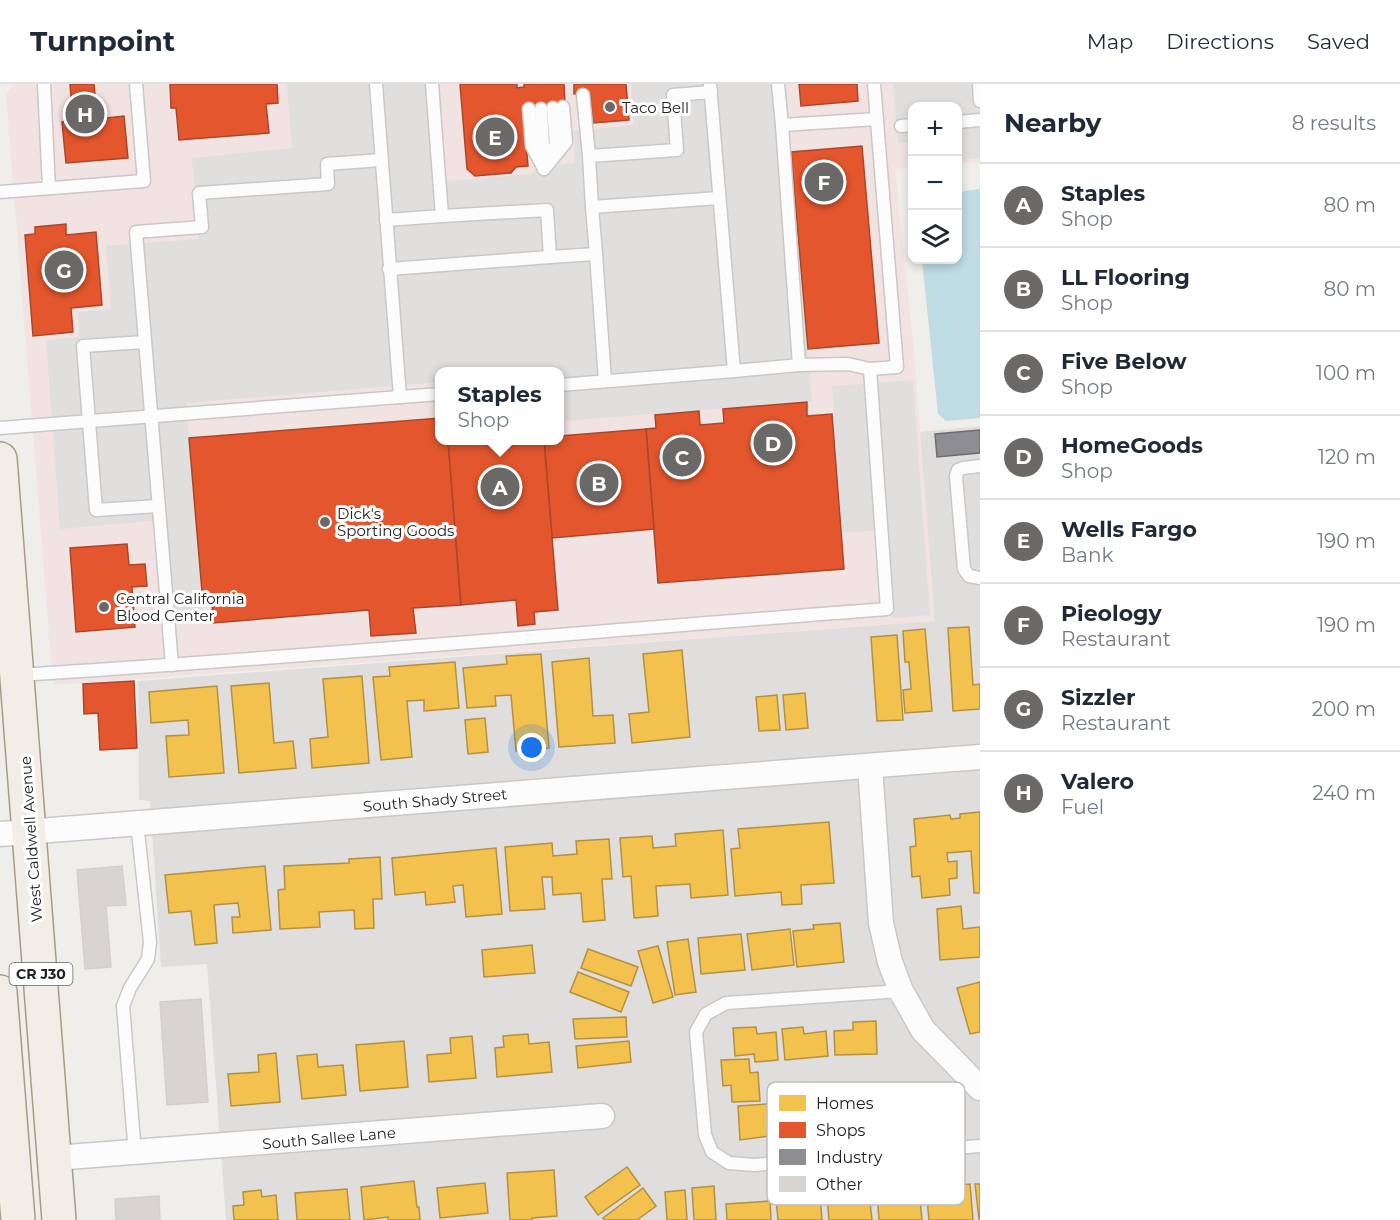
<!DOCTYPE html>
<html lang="en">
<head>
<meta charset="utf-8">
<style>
	body { margin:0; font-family:Montserrat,sans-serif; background:#f2f2f3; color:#1f2937 }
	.controls { position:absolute; right:18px; top:18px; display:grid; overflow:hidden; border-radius:12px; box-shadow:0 3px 9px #0003 }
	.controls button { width:54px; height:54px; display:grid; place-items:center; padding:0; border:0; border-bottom:2px solid #e0e1e3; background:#fff; color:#1f2937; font:30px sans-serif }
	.you { position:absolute; left:532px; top:664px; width:21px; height:21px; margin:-15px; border:4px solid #fff; border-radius:50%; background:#1a73e8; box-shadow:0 0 0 9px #1a73e833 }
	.badge { display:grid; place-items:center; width:39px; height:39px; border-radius:50%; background:#6a6968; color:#fff; font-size:20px; font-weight:700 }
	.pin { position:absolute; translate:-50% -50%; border:3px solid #fff; box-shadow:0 2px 6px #0006 }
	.popup { position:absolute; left:435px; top:283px; width:129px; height:78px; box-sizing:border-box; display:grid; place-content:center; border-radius:12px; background:#fff; filter:drop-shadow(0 2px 4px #0005); font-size:20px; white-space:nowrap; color:#747a83 }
	.popup b { font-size:22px; color:#1f2937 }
	.popup::after { content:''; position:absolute; left:50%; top:100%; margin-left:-12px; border:12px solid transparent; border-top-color:#fff }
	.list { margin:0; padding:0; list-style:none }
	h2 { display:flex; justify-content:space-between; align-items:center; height:78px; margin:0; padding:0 24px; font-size:26px }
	h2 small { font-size:20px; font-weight:400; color:#747a83 }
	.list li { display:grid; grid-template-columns:39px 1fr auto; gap:18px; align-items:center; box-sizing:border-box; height:84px; padding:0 24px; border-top:2px solid #e0e1e3 }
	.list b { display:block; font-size:22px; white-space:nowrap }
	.list p { margin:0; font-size:20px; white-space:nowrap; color:#747a83 }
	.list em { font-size:20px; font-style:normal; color:#747a83 }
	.icon { flex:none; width:33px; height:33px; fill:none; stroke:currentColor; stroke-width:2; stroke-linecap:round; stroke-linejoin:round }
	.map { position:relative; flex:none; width:980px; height:1136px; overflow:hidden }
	header { display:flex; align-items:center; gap:36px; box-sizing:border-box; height:84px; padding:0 30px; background:#fff; border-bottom:2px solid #e0e1e3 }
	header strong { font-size:28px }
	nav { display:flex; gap:33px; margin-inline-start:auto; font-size:21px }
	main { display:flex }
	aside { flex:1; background:#fff }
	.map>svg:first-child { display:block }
	.residential { fill:#dfdedc }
	.commercial { fill:#f1e3e1; fill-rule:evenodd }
	.parking { fill:#e0dfde }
	.water { fill:#bfdbe3 }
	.homes { fill:#f2c14e; stroke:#b49141; stroke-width:1.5 }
	.shops { fill:#e4572e; stroke:#aa472a; stroke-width:1.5 }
	.industry { fill:#8d8d92; stroke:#6d6d70; stroke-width:1.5 }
	.building { fill:#d7d4d2; stroke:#d3d0cc; stroke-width:1.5 }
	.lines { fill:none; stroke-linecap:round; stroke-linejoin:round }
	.service-casing { stroke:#c9c8c7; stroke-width:15 }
	.minor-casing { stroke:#c9c8c7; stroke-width:27 }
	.primary-casing { stroke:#a79c86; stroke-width:36 }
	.service { stroke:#fdfcfc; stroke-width:12 }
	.minor { stroke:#fdfcfc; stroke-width:24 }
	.primary { stroke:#f3ede7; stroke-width:33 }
	.poi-dot { fill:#6a6968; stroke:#fff; stroke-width:2 }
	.labels { text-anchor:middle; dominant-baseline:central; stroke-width:6; stroke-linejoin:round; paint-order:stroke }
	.shield { fill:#fff; stroke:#646464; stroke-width:1.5 }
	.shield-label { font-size:14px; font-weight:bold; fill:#222 }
	.poi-label { font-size:15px; fill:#222; stroke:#fff; text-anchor:start }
	.street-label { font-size:15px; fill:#222; stroke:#fff }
	.key { fill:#fff; stroke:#bdbdbd; stroke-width:1.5 }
	.key-label { font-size:16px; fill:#222 }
</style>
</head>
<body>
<header>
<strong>Turnpoint</strong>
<nav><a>Map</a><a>Directions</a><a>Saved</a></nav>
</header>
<main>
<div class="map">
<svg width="980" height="1136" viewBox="0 0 980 1136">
	<rect width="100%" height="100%" fill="#f0eeeb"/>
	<polygon class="residential" points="980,342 980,1136 226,1136 207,880 161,883 150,717 139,716 138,597 934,537 920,348"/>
	<path class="commercial" d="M15,0h965v78l-22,2v-58h-46v61l-17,2 18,172 22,280 -882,64 -47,-591zM440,288h120v68h-120z"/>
	<g class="parking">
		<polygon points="287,0 436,0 443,97 531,90 544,81 575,79 573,47 634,41 631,0 786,0 812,317 565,337 560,331 560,288 440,288 440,298 186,319 202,527 170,530 163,436 60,445 46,256 79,253 78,228 111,225 106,162 199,155 192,74 292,64"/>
		<polygon points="893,0 980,0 980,74 958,76 958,22 912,22 912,58 898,59"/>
		<polygon points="913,296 930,531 892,534 886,446 842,449 832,302"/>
	</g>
	<polygon class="water" points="980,105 980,334 946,337 938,330 922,176 958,176 958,108"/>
	<g class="homes">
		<polygon points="969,543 973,601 980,600 980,625 953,627 948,544"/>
		<polygon points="925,545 932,627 905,629 903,606 911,605 909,578 905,578 903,547"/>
		<polygon points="897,551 903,636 877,637 871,553"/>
		<polygon points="682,566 690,653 632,659 629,630 649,628 643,570"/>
		<polygon points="541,570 549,664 516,667 511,611 495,612 496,622 467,624 463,584 507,580 506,572"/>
		<polygon points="589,574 593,632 613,631 615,659 559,663 552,578"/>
		<polygon points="455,578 459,624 424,627 424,616 407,617 412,673 381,676 373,593 390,592 389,583"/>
		<polygon points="362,592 369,679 312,684 310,655 328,653 323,595"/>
		<polygon points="269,599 274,659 293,657 296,684 239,689 231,602"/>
		<polygon points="217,602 224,689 169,693 166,652 189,651 188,636 151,639 149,608"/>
		<polygon points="805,609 808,644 786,646 783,611"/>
		<polygon points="777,611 780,646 759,647 756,613"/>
		<polygon points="485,634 488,668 468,670 465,636"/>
		<polygon points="980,728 980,809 974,809 971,767 947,769 948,778 957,777 957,794 949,795 950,811 922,814 920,792 912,793 910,763 916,762 914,735 950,731 951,735 960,734 960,730"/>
		<polygon points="829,738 834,799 801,801 802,820 782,821 781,808 735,812 731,765 740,764 738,745"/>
		<polygon points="723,746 728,811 691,814 690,800 656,802 658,832 634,834 631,792 623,793 620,754 652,752 653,764 676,762 675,750"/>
		<polygon points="609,755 612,795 602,795 605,836 583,838 581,809 553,811 552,793 542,793 545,825 510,827 505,763 552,759 553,772 577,770 576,757"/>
		<polygon points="496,764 502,830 466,833 463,801 453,802 455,818 426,821 425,808 395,811 392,774"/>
		<polygon points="380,773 382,815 373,815 374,844 355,845 354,826 319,828 320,843 280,845 278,806 285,805 284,782 349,779 349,775"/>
		<polygon points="265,782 271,846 233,849 232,833 240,833 238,819 214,821 217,859 195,861 191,827 169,829 165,791"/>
		<polygon points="961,822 963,845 980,843 980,873 940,876 937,825"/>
		<polygon points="840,839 844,878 797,883 793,847 814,845 813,841"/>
		<polygon points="790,845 794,881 752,886 747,850"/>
		<polygon points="741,850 745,886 701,890 698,854"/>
		<polygon points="688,855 696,908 675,911 667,858"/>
		<polygon points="532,861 535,889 484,893 482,866"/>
		<polygon points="658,862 673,913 653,919 638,867"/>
		<polygon points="588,865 638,883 631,902 581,884"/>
		<polygon points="578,888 629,908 621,928 570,908"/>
		<polygon points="980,898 980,948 970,950 957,904"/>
		<polygon points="626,933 627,953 575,955 573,935"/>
		<polygon points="876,937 877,970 835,971 834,947 853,946 853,938"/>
		<polygon points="756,943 757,950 776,948 778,976 755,978 754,970 735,972 733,944"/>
		<polygon points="803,943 804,950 826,947 828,972 785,976 782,945"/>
		<polygon points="528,950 529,960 549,958 552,988 497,993 495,964 504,963 503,952"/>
		<polygon points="472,952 476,994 429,998 427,971 451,969 450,954"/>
		<polygon points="404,957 408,1003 360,1007 356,961"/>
		<polygon points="629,957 631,978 578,984 576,962"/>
		<polygon points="276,969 280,1018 231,1022 228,990 259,988 258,971"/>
		<polygon points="317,970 318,983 343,981 346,1011 302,1015 297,972"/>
		<polygon points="749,975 750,989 758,988 760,1017 732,1018 731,1001 723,1002 721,976"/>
		<polygon points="925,1008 928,1043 905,1046 904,1040 885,1042 882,1012"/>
		<polygon points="875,1011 878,1042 859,1043 859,1047 836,1050 833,1015"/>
		<polygon points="829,1014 832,1048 791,1052 787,1018"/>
		<polygon points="781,1019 783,1050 740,1056 738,1022"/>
		<polygon points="627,1083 640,1101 598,1131 585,1113"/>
		<polygon points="554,1086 557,1132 532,1134 532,1136 510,1136 507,1089"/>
		<polygon points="414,1097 417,1123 419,1123 420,1136 388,1136 388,1133 364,1136 361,1103"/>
		<polygon points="485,1099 488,1129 440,1134 437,1104"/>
		<polygon points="970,1100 973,1136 929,1136 926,1104"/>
		<polygon points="975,1100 980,1100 980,1135 979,1135"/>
		<polygon points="714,1102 716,1136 694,1136 692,1104"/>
		<polygon points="643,1104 656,1122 637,1136 605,1136 603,1134"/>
		<polygon points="347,1105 350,1136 297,1136 295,1109"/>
		<polygon points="919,1105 922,1136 879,1136 877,1108"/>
		<polygon points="261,1106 262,1113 276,1111 278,1136 234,1136 233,1122 244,1121 243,1108"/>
		<polygon points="685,1106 687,1136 667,1136 665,1108"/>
		<polygon points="869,1108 872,1136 829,1136 827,1112"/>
		<polygon points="820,1112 822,1136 778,1136 776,1115"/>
		<polygon points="770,1117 771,1136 727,1136 726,1120"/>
	</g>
	<g class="shops">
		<polygon points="70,0 94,0 97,35 124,32 128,74 66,79 62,38 73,37"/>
		<polygon points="170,0 277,0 278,19 266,20 269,49 179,56 176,24 171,24"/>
		<polygon points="460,0 517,0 517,4 524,3 524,0 564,0 565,20 523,24 528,82 516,83 511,89 475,92 467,85"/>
		<polygon points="574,0 626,0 629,36 593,39 590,9 574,10"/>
		<polygon points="799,0 857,0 858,17 801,22"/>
		<polygon points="862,62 879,259 808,265 791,68"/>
		<polygon points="66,140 66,151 96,148 102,221 71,224 73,248 33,252 25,151 35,150 35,143"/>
		<polygon points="807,318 807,332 832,330 844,485 658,499 646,345 656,344 655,331 699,327 700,341 724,339 723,325"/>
		<polygon points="440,334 440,356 448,356 461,521 413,524 416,549 371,552 369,526 213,539 212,519 203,520 189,354"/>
		<polygon points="646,345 654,445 552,454 544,356 560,356 560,352"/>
		<polygon points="448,356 544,356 558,526 534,528 535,540 518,542 516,516 461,521"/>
		<polygon points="127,460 129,481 145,480 147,502 132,503 135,543 76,548 70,464"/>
		<polygon points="134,597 137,664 100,666 98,629 84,630 83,600"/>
	</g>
	<polygon class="industry" points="980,346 980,369 937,373 935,350"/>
	<g class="building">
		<polygon points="122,782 126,821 106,822 111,883 85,885 77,786"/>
		<polygon points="201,915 208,1018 167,1021 160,918"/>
		<polygon points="159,1112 160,1136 116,1136 115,1115"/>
	</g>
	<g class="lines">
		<defs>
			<g id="service">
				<polyline points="44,0 49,104"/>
				<polyline points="778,0 782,41 877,35"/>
				<polyline points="979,0 980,17"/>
				<polyline points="583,11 589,72"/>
				<polyline points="529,25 532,62 544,85"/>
				<polyline points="541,25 544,81"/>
				<polyline points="958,38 980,36"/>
				<polyline points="782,41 799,281"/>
				<polyline points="901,42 912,41"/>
				<polyline points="551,70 556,60 553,24"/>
				<polyline points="544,85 566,58 563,23"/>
				<polyline points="0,108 144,97 136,0"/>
				<polyline points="592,123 589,72 677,66 673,11 711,8"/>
				<polyline points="386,136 442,132 432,0"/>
				<polyline points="596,170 605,297"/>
				<polyline points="550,173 596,170 592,123 719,114"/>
				<polyline points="389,185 550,173 547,126 442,132"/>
				<polyline points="145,258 83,262 96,426 158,422"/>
				<polyline points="734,287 799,281 848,280 870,285 897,283 874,0"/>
				<polyline points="560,301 734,287 710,0"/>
				<polyline points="400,313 440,310"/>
				<polyline points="0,344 400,313 376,0"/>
				<polyline points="980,382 963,384 958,386 956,392 964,485 969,492 980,494"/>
				<polyline points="172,581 136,148 202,143 199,109 328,100 327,80 381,76"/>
				<path d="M18,591c290,-18 579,-44 869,-66l-17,-240"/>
				<polyline points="901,907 726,919 706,930 696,948 705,1051 712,1068 729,1079 754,1081 980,1062"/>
				<polyline points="135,1070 123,922 130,904 148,875 150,858 137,739"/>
			</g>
			<g id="minor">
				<polyline points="870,682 881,839 890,878 901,907 923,946 980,1004"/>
				<polyline points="0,750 980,673"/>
				<polyline points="55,1074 602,1032"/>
			</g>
			<g id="primary">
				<polyline points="0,375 59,1136"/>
				<polyline points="0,908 18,1136"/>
			</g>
		</defs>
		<use href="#service" class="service-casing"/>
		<use href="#minor" class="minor-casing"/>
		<use href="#primary" class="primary-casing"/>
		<use href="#service" class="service"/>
		<use href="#minor" class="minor"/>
		<use href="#primary" class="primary"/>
	</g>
	<g class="poi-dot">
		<circle cx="610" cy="23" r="6"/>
		<circle cx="325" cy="438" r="6"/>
		<circle cx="104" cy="523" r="6"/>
	</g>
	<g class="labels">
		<rect class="shield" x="9.5" y="879" width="63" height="22" rx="4.5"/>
		<g class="shield-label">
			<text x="41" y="890">CR J30</text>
		</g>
		<g class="poi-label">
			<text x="622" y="23">Taco Bell</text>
			<text x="337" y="429">Dick's<tspan x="337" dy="17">Sporting Goods</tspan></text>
			<text x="116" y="514">Central California<tspan x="116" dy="17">Blood Center</tspan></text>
		</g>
		<g class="street-label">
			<text transform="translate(435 716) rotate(-5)">South Shady Street</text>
			<text transform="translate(31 755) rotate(-94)">West Caldwell Avenue</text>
			<text transform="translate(329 1054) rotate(-5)">South Sallee Lane</text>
		</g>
	</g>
	<rect x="767" y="998" width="198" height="123" rx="9" class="key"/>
	<rect x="779" y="1011" width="27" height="16" fill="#f2c14e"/>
	<rect x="779" y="1038" width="27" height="16" fill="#e4572e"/>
	<rect x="779" y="1065" width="27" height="16" fill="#8d8d92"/>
	<rect x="779" y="1092" width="27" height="16" fill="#d7d4d2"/>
	<g class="key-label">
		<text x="816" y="1025">Homes</text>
		<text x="816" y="1052">Shops</text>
		<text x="816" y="1079">Industry</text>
		<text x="816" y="1106">Other</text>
	</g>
</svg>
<div class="controls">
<button>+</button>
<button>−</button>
<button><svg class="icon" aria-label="layers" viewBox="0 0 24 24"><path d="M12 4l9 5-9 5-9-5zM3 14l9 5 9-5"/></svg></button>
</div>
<div class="you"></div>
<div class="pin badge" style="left:500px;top:403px">A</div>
<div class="popup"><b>Staples</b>Shop</div>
<div class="pin badge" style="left:599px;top:399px">B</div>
<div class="pin badge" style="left:682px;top:373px">C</div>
<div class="pin badge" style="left:773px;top:359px">D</div>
<div class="pin badge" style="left:495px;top:53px">E</div>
<div class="pin badge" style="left:824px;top:98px">F</div>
<div class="pin badge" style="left:64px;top:186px">G</div>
<div class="pin badge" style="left:85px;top:30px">H</div>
</div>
<aside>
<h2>Nearby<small>8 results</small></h2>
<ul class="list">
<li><span class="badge">A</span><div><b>Staples</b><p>Shop</p></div><em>80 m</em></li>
<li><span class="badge">B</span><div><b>LL Flooring</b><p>Shop</p></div><em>80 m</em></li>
<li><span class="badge">C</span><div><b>Five Below</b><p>Shop</p></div><em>100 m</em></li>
<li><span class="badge">D</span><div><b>HomeGoods</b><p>Shop</p></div><em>120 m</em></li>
<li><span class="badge">E</span><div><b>Wells Fargo</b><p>Bank</p></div><em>190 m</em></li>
<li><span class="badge">F</span><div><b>Pieology</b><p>Restaurant</p></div><em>190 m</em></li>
<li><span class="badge">G</span><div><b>Sizzler</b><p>Restaurant</p></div><em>200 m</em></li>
<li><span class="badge">H</span><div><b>Valero</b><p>Fuel</p></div><em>240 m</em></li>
</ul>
</aside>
</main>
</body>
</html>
